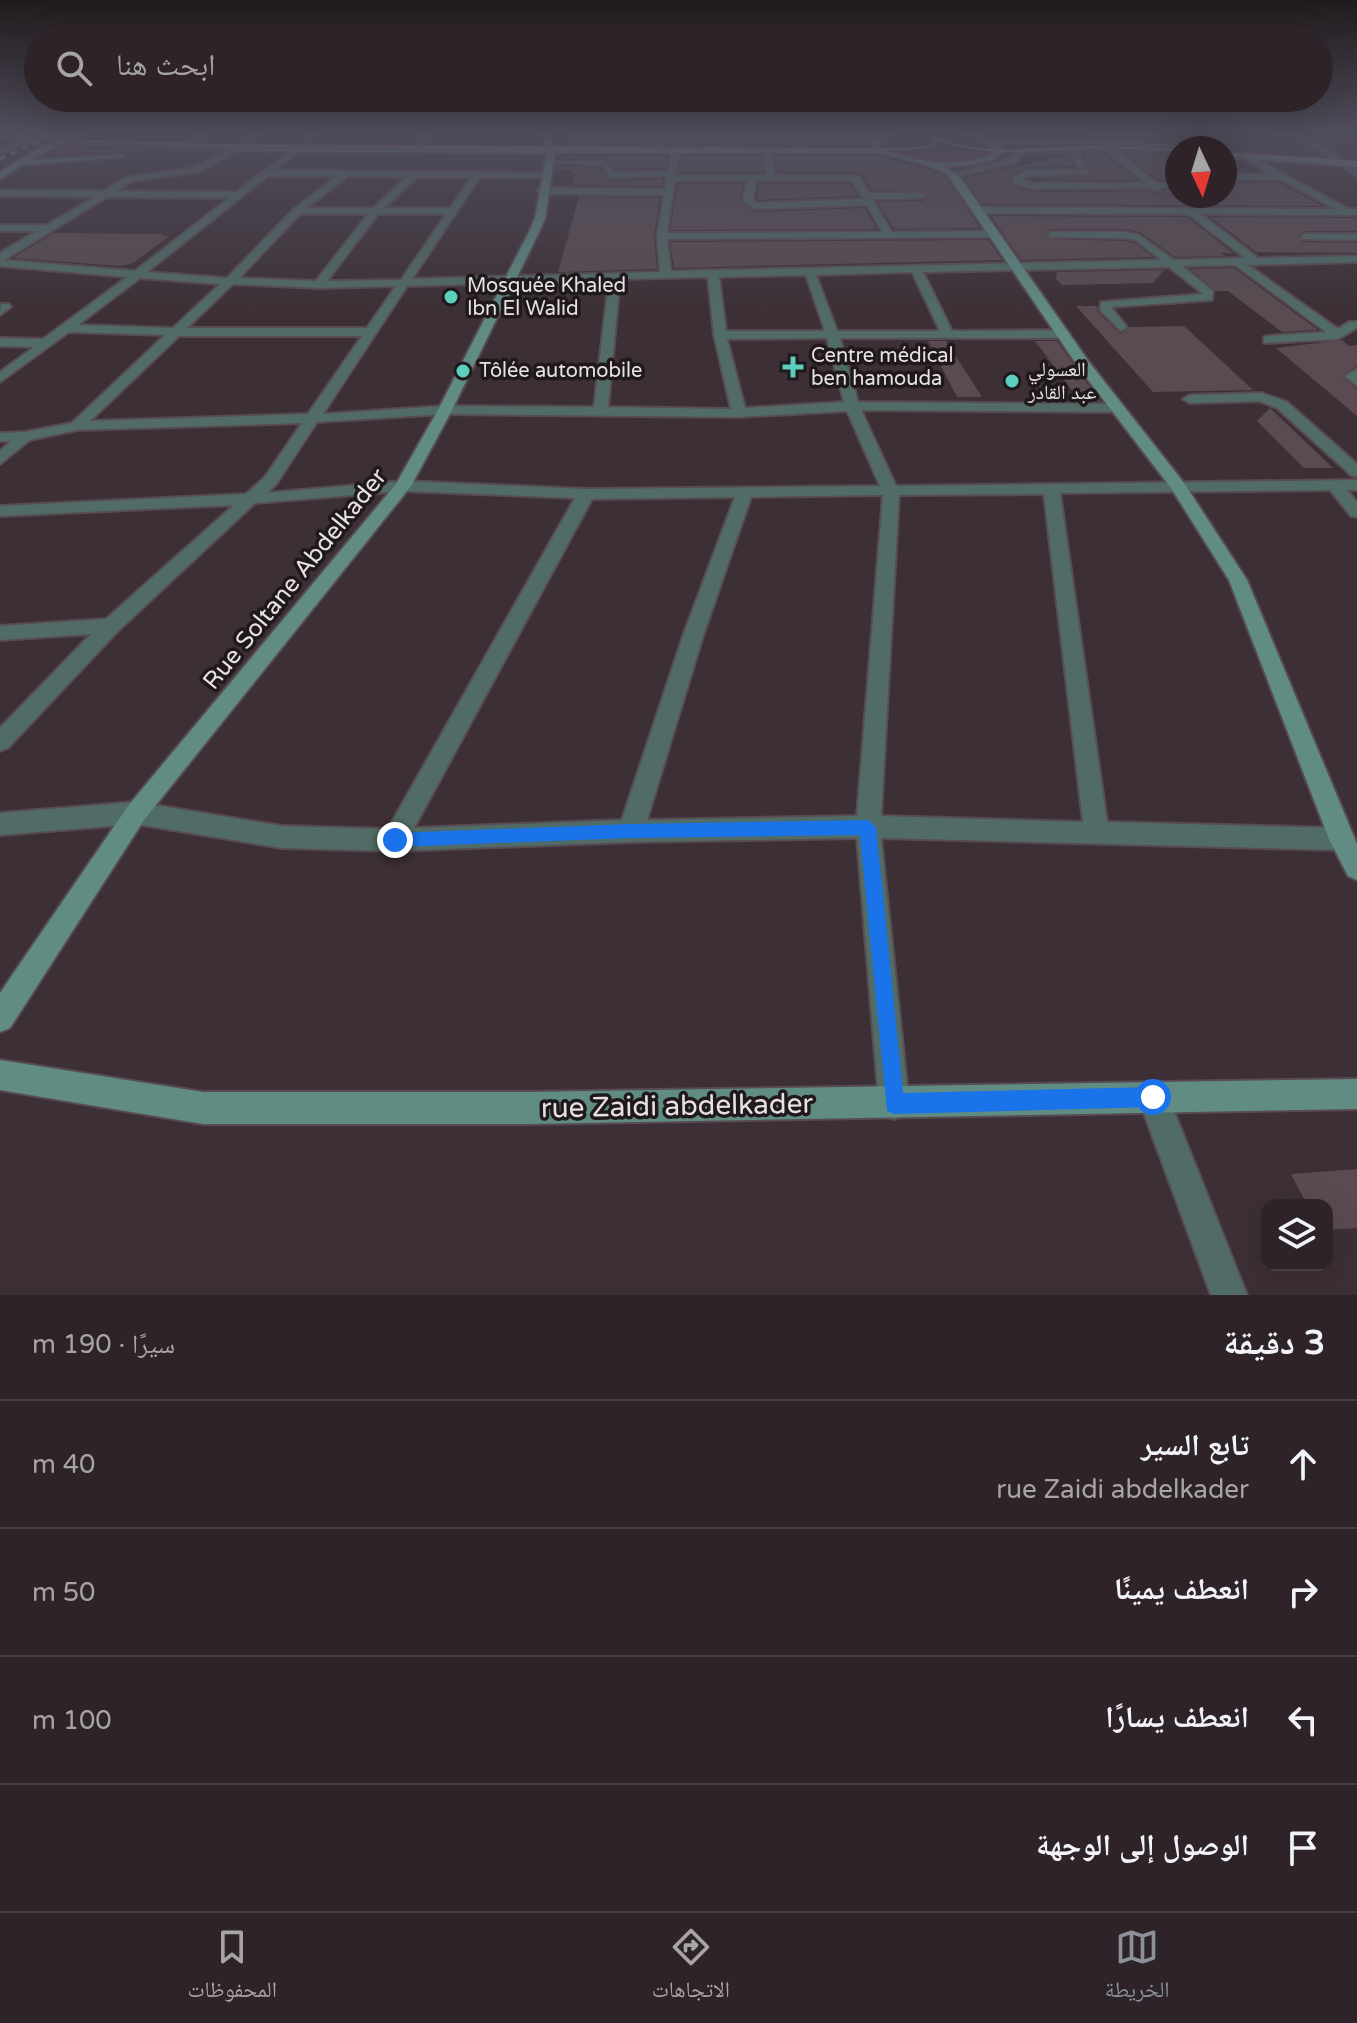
<!DOCTYPE html>
<html lang="ar">
<head>
<meta charset="utf-8">
<style>
	body { margin:0; font-family:"Varela Round","Noto Naskh Arabic",sans-serif; background:#392f34; color:#f1f3f6; direction:rtl }
	.controls { position:absolute; right:24px; bottom:24px; display:grid; overflow:hidden; border-radius:16px; box-shadow:0 8px 32px #0002 }
	.controls button { width:72px; height:72px; display:grid; place-items:center; padding:0; border:0; border-bottom:2px solid #484045; background:#2d2328; color:#f1f3f6; font:40px sans-serif }
	.compass { position:absolute; left:1165px; top:136px; width:72px; height:72px; border-radius:50%; background:#2d2328; box-shadow:0 8px 32px #0002; rotate:176deg }
	.stop { position:absolute; width:24px; height:24px; margin:-18px; border:6px solid #1a73e8; border-radius:50%; background:#fff }
	.stop.end { background:#1a73e8; border-color:#fff; box-shadow:0 2px 8px #0008 }
	.list { margin:0; padding:0; list-style:none }
	h2 { display:flex; justify-content:space-between; align-items:center; height:104px; margin:0; padding:0 32px; font-size:34px }
	h2 small { font-size:26px; font-weight:400; color:#a7a4a8 }
	.list li { display:grid; grid-template-columns:52px 1fr auto; gap:24px; align-items:center; box-sizing:border-box; height:128px; padding:0 32px; border-top:2px solid #484045 }
	.list b { display:block; font-size:30px; white-space:nowrap }
	.list p { margin:0; font-size:26px; white-space:nowrap; color:#a7a4a8 }
	.list em { font-size:26px; font-style:normal; color:#a7a4a8 }
	.icon { flex:none; width:44px; height:44px; fill:none; stroke:currentColor; stroke-width:2; stroke-linecap:round; stroke-linejoin:round }
	.map { position:relative; flex:none; width:1357px; height:1295px; overflow:hidden; direction:ltr }
	.search { position:absolute; background:#2d2328; box-shadow:0 8px 32px #0002; left:24px; right:24px; top:24px; height:88px; display:flex; align-items:center; gap:20px; box-sizing:border-box; padding:0 28px; border-radius:44px; color:#a7a4a8; font-size:30px }
	.sheet { height:616px; background:#2d2328 }
	nav { display:flex; justify-content:space-around; align-items:center; box-sizing:border-box; height:112px; border-top:2px solid #484045; background:#2d2328; font-size:22px; color:#a7a4a8 }
	nav a { display:grid; justify-items:center; gap:4px }
	nav .on { color:#8c9099 }
	.map>svg:first-child { display:block }
	.green { fill:#62384c }
	.building { fill:#594b51 }
	.lines { fill:none; stroke-linecap:round; stroke-linejoin:round }
	.secondary-tunnel { stroke:#564a4f; stroke-width:9; stroke-dasharray:9 4; stroke-linecap:butt }
	.street-casing { stroke:#584b51; stroke-width:4 }
	.secondary-casing { stroke:#584b51; stroke-width:4 }
	.street { fill:#516c67; fill-rule:evenodd }
	.secondary { fill:#608c84; fill-rule:evenodd }
	.tram { stroke:#9f9599; stroke-width:2 }
	.rail { stroke:#9f9599; stroke-width:3; stroke-dasharray:6 6; stroke-linecap:butt }
	.route { fill:#1a73e8 }
	.poi-dot { fill:#5bcebc; stroke:#1f191c; stroke-width:3 }
	.labels { text-anchor:middle; dominant-baseline:central; stroke-width:7; stroke-linejoin:round; paint-order:stroke }
	.far-poi-label { font-size:20px; fill:#e8e0e3; stroke:#1f191c; text-anchor:start }
	.street-label { font-size:24px; fill:#e8e0e3; stroke:#1f191c }
	.near-street-label { font-size:28px; fill:#e8e0e3; stroke:#1f191c }
</style>
</head>
<body>
<div class="map">
<svg width="1357" height="1295" viewBox="0 0 1357 1295">
	<rect width="100%" height="100%" fill="#3c2f35"/>
	<g class="green">
		<polygon points="60,148 177,150 46,158"/>
		<path d="M987,151c-19,19 -70,11 -93,1z"/>
	</g>
	<g class="building">
		<polygon points="641,133 652,133 651,145 566,145 569,134"/>
		<polygon points="666,133 791,133 795,146 663,145"/>
		<polygon points="805,133 836,133 874,134 854,146 807,146"/>
		<polygon points="1102,133 1177,133 1177,142 1107,138"/>
		<polygon points="1120,148 1177,152 1177,196 1225,196 1225,183 1277,182 1323,206 982,204 964,178 1068,155 1075,167 1027,167 1011,175 1009,179 1014,187 1033,192 1149,191 1156,194 1175,186 1173,182 1156,179"/>
		<polygon points="1104,154 1137,180 1030,179 1089,177 1092,173 1083,155"/>
		<polygon points="562,156 667,156 665,168 615,169 604,158 562,159"/>
		<polygon points="681,156 761,156 763,172 679,172"/>
		<polygon points="775,156 877,156 930,170 945,176 980,228 894,229 877,202 923,201 928,191 871,190 863,176 853,172 778,172"/>
		<polygon points="559,166 599,168 611,181 663,179 662,186 571,185 575,174 571,174 573,170 558,170"/>
		<polygon points="678,184 743,184 740,200 754,212 865,208 877,229 670,230"/>
		<polygon points="759,184 849,184 858,196 757,200"/>
		<polygon points="579,197 660,198 654,236 657,269 558,272"/>
		<polygon points="991,216 1187,217 1233,253 1221,253 1225,256 1175,257 1140,232 1125,229 1053,229 1047,231 1047,239 1125,241 1135,243 1153,257 1021,260"/>
		<polygon points="1210,217 1357,218 1357,231 1306,231 1299,235 1302,242 1357,243 1357,253 1256,252"/>
		<polygon points="54,233 164,234 161,236 169,236 133,263 120,266 13,258"/>
		<polygon points="988,240 1002,260 674,268 670,242"/>
		<polygon points="1234,268 1318,330 1282,332 1228,291 1216,291 1190,269"/>
		<polygon points="1164,270 1153,283 1062,285 1056,279 1057,272"/>
		<polygon points="1076,306 1097,306 1098,312 1121,334 1130,327 1184,326 1253,390 1153,392"/>
		<polygon points="1342,340 1349,346 1357,345 1357,366 1342,376 1357,389 1357,416 1276,348"/>
		<polygon points="928,341 946,341 982,397 957,397"/>
		<polygon points="1035,341 1057,341 1100,401 1080,401"/>
		<polygon points="1270,408 1271,409 1333,468 1304,468 1257,421"/>
		<polygon points="1357,1169 1357,1228 1327,1230 1327,1205 1307,1205 1291,1174"/>
	</g>
	<g class="lines">
		<polyline class="secondary-tunnel" points="29,135 90,136"/>
		<defs>
			<g id="street">
				<polygon points="36,133 47,133 0,155 0,150"/>
				<polygon points="199,133 208,133 200,138 196,136"/>
				<polygon points="253,133 262,133 249,144 243,144"/>
				<polygon points="311,133 320,133 307,145 301,145"/>
				<polygon points="422,133 430,133 423,145 417,145"/>
				<polygon points="655,133 663,133 660,145 653,143"/>
				<polygon points="794,133 802,133 804,146 798,146"/>
				<path d="M1089,133h8l58,49 17,3 -17,6 -5,-3 -117,1 -18,-5 -3,-6 15,-8h53l-10,-18 -48,1 -6,10 -58,13 -4,-3 56,-14 10,-10 80,-2zM1105,151l41,32h-113l-12,-4 7,-3 61,-2 -11,-22z"/>
				<polygon points="1196,133 1204,133 1217,148 1209,148"/>
				<polygon points="1293,133 1303,133 1357,169 1357,176"/>
				<path d="M235,147l3,4 -40,21 -66,9 -16,10 120,1 59,-44 3,4 -24,18 275,3 -3,5 -66,-1 -68,102 248,-7 -3,-36 7,-41 -122,-1 -5,-3 5,-3 123,1 2,-13 -56,2 -10,-13 -56,-3 59,-1 10,11 54,-1 3,-20 4,-2 4,2 -3,24h90l-3,-24 4,-2 4,2 4,24h78l7,3 9,15h57l-3,5 -51,1 20,33 102,-1 5,3 -5,3 -327,2 4,32 490,-11 -25,-20 -11,-2 -76,-1v-4l4,-1h72l14,3 35,25 71,-2 -57,-44 -211,-1 -5,-3 5,-3 358,2 -55,-30 -55,1v-6h46l-28,-16 3,-4 103,55h8v6l-156,-1 57,44 99,-2v6l-109,3 90,64 11,-7h8v6l-19,11 -74,4v-6l4,-1 58,-4 -91,-67 -53,1 31,25 -1,9 -101,7 16,20 -6,4 -21,-21 1,-8 102,-8 -34,-27 -246,5 29,59 112,-1 6,4 -6,4h-224l18,64 260,2 7,4 -7,4 -257,-2 35,76 461,-6v10h-10l10,12v15l-6,-1 -21,-26 -270,3 47,329 234,6 9,3 3,8 -3,8 -9,3 -460,-12 28,266 -4,11 -11,4 -11,-4 -4,-11 -22,-266 -226,4 -236,9 -113,-3 -146,-24 -136,11v-22l136,-11 146,24 106,3 187,-331 -172,-7 -148,12 -137,128 -110,117 -8,3v-23l91,-94 -91,6v-14l106,-7 128,-114 -234,11v-10l246,-12 19,-17 37,-54 -225,7 -47,10 -30,24v-13l11,-10h-11v-8l25,-1 47,-9 93,-88 -96,-3 -69,50v-10l34,-25 -34,-1v-8l43,1 84,-62 -127,-11v-13l37,-22h-37v-6h47l48,-28 -95,-1v-6l104,1 23,-14 66,-9zM268,176h69l-43,33 -67,69 -80,-6zM348,176l59,1 -34,31h-66zM417,177h54l-21,31h-66zM675,181h72l-4,20 11,8 113,-4 15,27 -215,1zM756,181h95l13,18 -108,4 -3,-3zM107,197l122,1 -94,73 -131,-11zM300,214h68l-52,67 -77,-3zM378,214h68l-45,66 -74,1zM912,272l28,59h-103l-21,-56zM806,275l19,56h-99l-7,-54zM708,277l6,58 17,74 -123,-2 12,-128zM140,278l80,6 -47,44 -95,-3zM609,280l-15,127 -149,-1 -122,8 84,-128zM233,284l86,4 77,-2 -29,42h-180zM179,336h183l-54,78 -218,7zM827,338l17,64 -99,6 -18,-69zM847,411l33,75 -294,3 -183,-8 -136,12 10,-10 40,-61 128,-8 294,3zM1044,494l39,328 -202,-6 18,-321zM883,495l-26,321 -210,4 56,-184 48,-139zM735,497l-52,139 -61,184 -208,8 178,-329z"/>
				<polygon points="1306,234 1357,234 1357,240 1302,239 1302,235"/>
				<polygon points="1,304 9,304 11,307 0,315"/>
				<polygon points="1357,369 1357,386 1345,376"/>
				<polygon points="1261,393 1287,402 1357,464 1357,477 1351,475 1277,408 1259,401 1190,403 1183,399 1190,395"/>
				<polygon points="1153,1082 1164,1086 1247,1295 1211,1295 1138,1097 1142,1086"/>
			</g>
			<g id="secondary">
				<polygon points="0,133 32,133 33,135 0,136"/>
				<polygon points="73,133 84,133 31,160 120,155 124,157 23,165 0,179 0,172 32,152"/>
				<path d="M541,133h8l5,15 319,1 -2,-9 10,-7h9l-12,10 2,4c33,16 83,24 115,4l-8,-8 -24,-10 28,6 108,1 96,6 -18,3 -78,-5 -100,-1 4,9 -12,8 -14,4 -32,3 15,10 129,185 95,121 63,97 110,264v36l-9,-4 -19,-37 -100,-259 -58,-92 -92,-120 -132,-194 -18,-8 -48,-13h-326l-10,65 -6,14 -87,178 -41,76 -267,334 -134,208 -10,4v-39l128,-187 268,-322 42,-74 91,-178 6,-14 12,-65 -252,-1 -226,-8 477,4z"/>
				<polygon points="1225,153 1357,161 1357,167 1225,157"/>
				<polygon points="0,1060 203,1092 528,1092 1357,1079 1357,1109 528,1124 203,1124 0,1090"/>
			</g>
		</defs>
		<use href="#street" class="street-casing"/>
		<use href="#secondary" class="secondary-casing"/>
		<use href="#street" class="street"/>
		<use href="#secondary" class="secondary"/>
		<g class="tram">
			<polyline points="0,137 25,137"/>
			<path d="M931,137c49,21 107,12 159,10 29,0 58,2 87,3"/>
			<polyline points="71,141 269,146 909,149 932,146 939,140 937,136"/>
			<polyline points="1225,154 1357,162"/>
		</g>
		<polyline class="rail" points="0,159 56,133"/>
	</g>
	<linearGradient id="sky" x2="0" y2="1"><stop stop-color="#211a1d"/><stop offset="0.42" stop-color="#504d5c"/><stop offset="1" stop-color="#504d5c" stop-opacity="0"/></linearGradient>
	<rect width="1357" height="315" fill="url(#sky)"/>
	<polygon class="route" points="868,820 876,827 903,1093 1153,1087 1160,1090 1163,1097 1160,1104 1153,1107 894,1114 887,1111 860,835 631,838 395,847 387,840 395,833 631,824"/>
	<g class="poi-dot">
		<circle cx="451" cy="297" r="8"/>
		<path d="M789 355h8v8h8v8h-8v8h-8v-8h-8v-8h8z"/>
		<circle cx="463" cy="371" r="8"/>
		<circle cx="1012" cy="381" r="8"/>
	</g>
	<g class="labels">
		<g class="far-poi-label">
			<text x="467" y="286">Mosquée Khaled<tspan x="467" dy="23">Ibn El Walid</tspan></text>
			<text x="811" y="356">Centre médical<tspan x="811" dy="23">ben hamouda</tspan></text>
			<text x="1028" y="370">العسولي<tspan x="1028" dy="23">عبد القادر</tspan></text>
			<text x="479" y="371">Tôlée automobile</text>
		</g>
		<g class="street-label">
			<text transform="translate(295 579) rotate(-51)">Rue Soltane Abdelkader</text>
		</g>
		<g class="near-street-label">
			<text transform="translate(677 1106) rotate(-1)">rue Zaidi abdelkader</text>
		</g>
	</g>
</svg>
<div class="controls">
<button><svg class="icon" aria-label="layers" viewBox="0 0 24 24"><path d="M12 4l9 5-9 5-9-5zM3 14l9 5 9-5"/></svg></button>
</div>
<svg class="compass" viewBox="-18 -18 36 36"><path d="M0-13l5 13h-10z" fill="#e53935"/><path d="M0 13l5-13h-10z" fill="#a7a4a8"/></svg>
<div class="stop" style="left:1153px;top:1097px"></div>
<div class="stop end" style="left:395px;top:840px"></div>
<div class="search"><svg class="icon" aria-label="search" viewBox="0 0 24 24"><circle cx="10" cy="10" r="6"/><path d="M15 15l6 6"/></svg>ابحث هنا</div>
</div>
<section class="sheet">
<h2>3 دقيقة<small>سيرًا · 190 m</small></h2>
<ul class="list">
<li><svg class="icon" aria-label="ahead" viewBox="0 0 24 24"><path d="M12 20V5M6 11l6-6 6 6"/></svg><div><b>تابع السير</b><p>rue Zaidi abdelkader</p></div><em>40 m</em></li>
<li><svg class="icon" aria-label="right" viewBox="0 0 24 24"><path d="M7 20v-9h11M14 6l5 5-5 5"/></svg><div><b>انعطف يمينًا</b></div><em>50 m</em></li>
<li><svg class="icon" aria-label="left" viewBox="0 0 24 24"><path d="M17 20v-9H6M10 6l-5 5 5 5"/></svg><div><b>انعطف يسارًا</b></div><em>100 m</em></li>
<li><svg class="icon" aria-label="arrive" viewBox="0 0 24 24"><path d="M6 21V4h12l-3 4 3 4H6"/></svg><div><b>الوصول إلى الوجهة</b></div></li>
</ul>
</section>
<nav>
<a class="on"><svg class="icon" aria-label="map" viewBox="0 0 24 24"><path d="M3 6l6-2 6 2 6-2v14l-6 2-6-2-6 2zM9 4v14M15 6v14"/></svg>الخريطة</a>
<a><svg class="icon" aria-label="directions" viewBox="0 0 24 24"><path d="M12 3l9 9-9 9-9-9zM9 14v-3h6M13 9l2 2-2 2"/></svg>الاتجاهات</a>
<a><svg class="icon" aria-label="saved" viewBox="0 0 24 24"><path d="M7 4h10v16l-5-4-5 4z"/></svg>المحفوظات</a>
</nav>
</body>
</html>
